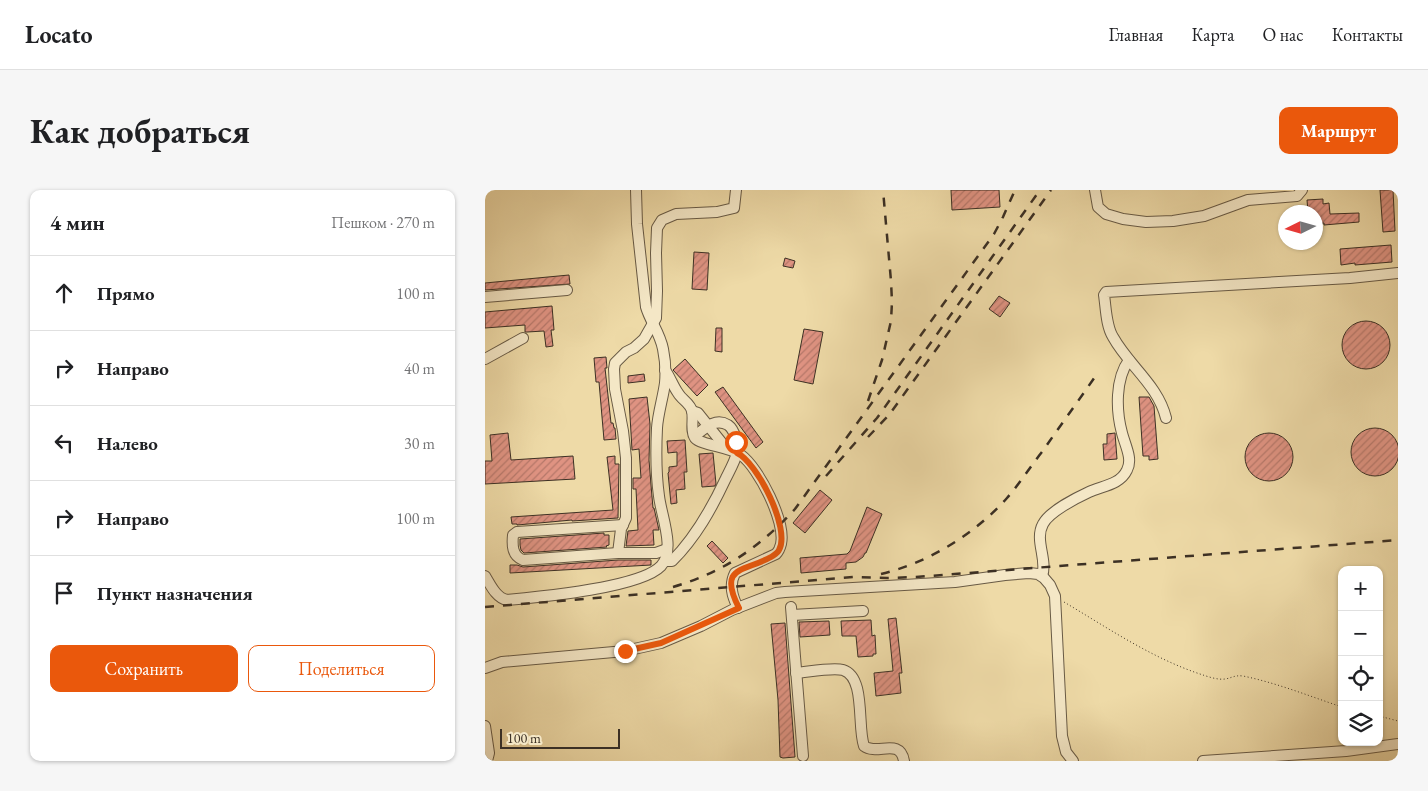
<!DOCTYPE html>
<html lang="ru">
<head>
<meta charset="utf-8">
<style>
	body { margin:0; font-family:"EB Garamond",serif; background:#f6f6f6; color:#202124 }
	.controls { position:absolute; right:15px; bottom:15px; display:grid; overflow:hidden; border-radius:10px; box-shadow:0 1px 4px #0004 }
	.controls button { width:45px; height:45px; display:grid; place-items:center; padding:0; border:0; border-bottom:1px solid #e0e0e0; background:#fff; color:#202124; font:25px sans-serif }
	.compass { position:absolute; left:793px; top:15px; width:45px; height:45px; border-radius:50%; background:#fff; box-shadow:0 1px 4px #0004; rotate:265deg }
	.scale { position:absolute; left:15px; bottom:12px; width:120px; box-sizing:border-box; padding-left:5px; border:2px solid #3c3024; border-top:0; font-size:14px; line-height:18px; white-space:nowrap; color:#3c3024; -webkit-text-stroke:4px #f4e7c6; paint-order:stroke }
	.stop { position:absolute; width:15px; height:15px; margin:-11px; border:4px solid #ea580c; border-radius:50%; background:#fff }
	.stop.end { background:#ea580c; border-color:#fff; box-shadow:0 1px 5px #0008 }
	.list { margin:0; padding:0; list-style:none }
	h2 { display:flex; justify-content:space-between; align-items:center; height:65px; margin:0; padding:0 20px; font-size:21px }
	h2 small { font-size:16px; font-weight:400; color:#757577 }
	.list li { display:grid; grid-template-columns:32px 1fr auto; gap:15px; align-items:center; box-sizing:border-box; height:75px; padding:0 20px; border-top:1px solid #e0e0e0 }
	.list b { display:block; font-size:19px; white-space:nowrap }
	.list em { font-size:16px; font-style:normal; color:#757577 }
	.actions { display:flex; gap:10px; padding:15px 20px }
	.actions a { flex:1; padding:11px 0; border:1px solid #ea580c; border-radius:10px; text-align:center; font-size:18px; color:#ea580c }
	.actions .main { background:#ea580c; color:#fff }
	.icon { flex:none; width:28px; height:28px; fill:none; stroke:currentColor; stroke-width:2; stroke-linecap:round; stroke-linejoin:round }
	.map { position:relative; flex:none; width:913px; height:571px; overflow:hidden; border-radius:10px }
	header { display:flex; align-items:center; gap:30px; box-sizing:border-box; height:70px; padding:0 25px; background:#fff; border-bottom:1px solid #e0e0e0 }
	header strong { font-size:24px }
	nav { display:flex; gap:28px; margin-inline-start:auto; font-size:18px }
	.intro { display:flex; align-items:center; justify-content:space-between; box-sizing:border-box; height:120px; padding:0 30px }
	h1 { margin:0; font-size:35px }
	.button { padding:12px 22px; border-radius:10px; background:#ea580c; color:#fff; font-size:18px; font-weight:700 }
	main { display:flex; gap:30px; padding:0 30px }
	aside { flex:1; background:#fff; border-radius:10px; box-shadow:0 1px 4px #0004 }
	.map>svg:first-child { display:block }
	.building { fill:url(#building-hatch); stroke:#3c3024 }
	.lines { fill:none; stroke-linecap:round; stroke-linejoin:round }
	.minor-casing { stroke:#685a45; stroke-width:12 }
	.path { stroke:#3c3024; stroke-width:1; stroke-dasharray:1 2.5; stroke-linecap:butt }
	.minor { stroke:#f4e7c6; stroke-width:10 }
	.rail { stroke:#3c3024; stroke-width:2.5; stroke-dasharray:9 9; stroke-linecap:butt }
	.route { stroke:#ea580c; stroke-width:6 }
</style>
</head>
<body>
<header>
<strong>Locato</strong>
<nav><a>Главная</a><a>Карта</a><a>О нас</a><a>Контакты</a></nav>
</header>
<div class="intro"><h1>Как добраться</h1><a class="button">Маршрут</a></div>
<main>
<aside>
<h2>4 мин<small>Пешком · 270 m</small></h2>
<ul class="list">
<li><svg class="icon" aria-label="ahead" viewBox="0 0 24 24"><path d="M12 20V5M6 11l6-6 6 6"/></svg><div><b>Прямо</b></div><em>100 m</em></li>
<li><svg class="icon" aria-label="right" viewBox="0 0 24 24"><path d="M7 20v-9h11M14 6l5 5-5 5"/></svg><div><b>Направо</b></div><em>40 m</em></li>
<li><svg class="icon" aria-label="left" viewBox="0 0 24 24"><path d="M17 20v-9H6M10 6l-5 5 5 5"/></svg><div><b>Налево</b></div><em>30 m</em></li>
<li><svg class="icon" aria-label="right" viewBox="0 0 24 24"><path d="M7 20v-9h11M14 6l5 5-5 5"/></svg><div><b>Направо</b></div><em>100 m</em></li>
<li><svg class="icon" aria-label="arrive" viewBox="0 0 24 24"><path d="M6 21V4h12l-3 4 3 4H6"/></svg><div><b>Пункт назначения</b></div></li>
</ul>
<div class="actions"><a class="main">Сохранить</a><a>Поделиться</a></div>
</aside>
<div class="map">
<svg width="913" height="571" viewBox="0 0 913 571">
	<defs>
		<pattern id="building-hatch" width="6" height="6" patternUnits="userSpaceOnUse" patternTransform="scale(1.25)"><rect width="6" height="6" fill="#df9382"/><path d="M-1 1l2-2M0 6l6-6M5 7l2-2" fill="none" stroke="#b6786a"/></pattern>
	</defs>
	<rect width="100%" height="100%" fill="#eedaa7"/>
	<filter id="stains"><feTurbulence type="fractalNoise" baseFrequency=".004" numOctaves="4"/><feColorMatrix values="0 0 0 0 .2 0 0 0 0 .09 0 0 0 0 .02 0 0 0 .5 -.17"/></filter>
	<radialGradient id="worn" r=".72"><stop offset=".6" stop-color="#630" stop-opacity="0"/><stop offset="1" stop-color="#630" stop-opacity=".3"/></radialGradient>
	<g class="building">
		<polygon points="466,0 514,0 515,17 467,20"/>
		<polygon points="895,0 908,0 910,41 898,42"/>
		<polygon points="838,9 838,14 844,13 845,24 874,23 874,32 839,35 839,33 830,34 830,22 823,22 822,10"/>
		<polygon points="906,55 907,72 870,75 870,73 856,75 855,59"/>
		<polygon points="209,62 224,63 222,100 207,99"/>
		<polygon points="300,68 310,71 308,78 298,76"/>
		<polygon points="84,85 85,94 0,100 0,93"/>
		<polygon points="514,106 525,113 515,127 504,119"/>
		<polygon points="67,116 69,140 66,140 68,156 61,157 59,141 42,142 40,142 40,135 0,138 0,122"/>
		<circle cx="881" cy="155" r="24"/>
		<polygon points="231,138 237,138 237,162 230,161"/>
		<polygon points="319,139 338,142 328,194 309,190"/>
		<polygon points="121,167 122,178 120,178 126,233 128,233 129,238 130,238 131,249 119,250 114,192 111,192 109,168"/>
		<polygon points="200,169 223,195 212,206 188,180"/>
		<polygon points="159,184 160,191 143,193 143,186"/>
		<polygon points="238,197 278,252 271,258 230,202"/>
		<polygon points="162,207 165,234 164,270 166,295 168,318 169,318 174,340 168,340 169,355 141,356 143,341 153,340 151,299 148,299 148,288 156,288 154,259 147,260 144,209"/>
		<polygon points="654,207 664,207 669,216 673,269 664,270 664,266 658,266"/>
		<circle cx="890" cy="262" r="24"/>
		<polygon points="23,243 26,270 88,266 90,289 0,294 0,271 7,271 5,245"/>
		<polygon points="630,243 632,269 619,270 618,254 622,254 622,244"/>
		<circle cx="784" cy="267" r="24"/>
		<polygon points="200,250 202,282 199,282 200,299 191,300 192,313 186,314 183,283 184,282 184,277 192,276 192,262 183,263 182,251"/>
		<polygon points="228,263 231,294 230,296 217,297 214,264"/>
		<polygon points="130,266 130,274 134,274 133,328 87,331 87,330 32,335 32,334 27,334 26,327 128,320 122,267"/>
		<polygon points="335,300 347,310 320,343 308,333"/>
		<polygon points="382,317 397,324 381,363 380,363 378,367 371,372 361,373 361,379 316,383 315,368 362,364 365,361"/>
		<polygon points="119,343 119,345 124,345 124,355 121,356 122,357 39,363 36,360 35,355 35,349"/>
		<polygon points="227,351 243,368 238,373 222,356"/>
		<polygon points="133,370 166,370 166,375 25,383 25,375 32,375 38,377"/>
		<polygon points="411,428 417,483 414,483 416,503 391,506 389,483 408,481 403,429"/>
		<polygon points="386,430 387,446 390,445 391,464 388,464 388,466 373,467 371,446 357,446 356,431"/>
		<polygon points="344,431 345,445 315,447 314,432"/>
		<polygon points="300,433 310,567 298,568 295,567 293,510 286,434"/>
	</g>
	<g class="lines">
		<defs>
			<g id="minor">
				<polyline points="610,0 613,17 621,24 638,29 661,32 688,31 719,26 763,10 812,6 817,0"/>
				<polyline points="0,107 82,100"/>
				<polyline points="0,169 38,148"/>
				<path d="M180,180c5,7 8,16 13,23 4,7 12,10 14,18 2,8 -2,20 3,27 6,7 35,9 46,17 18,13 45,67 40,89 -1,4 -2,7 -5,10l-41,19c-6,12 -3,23 3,35"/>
				<polyline points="207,221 213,223 241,258"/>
				<path d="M681,228c-8,-33 -37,-52 -53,-81 -7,-11 -7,-29 -9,-42l2,-3 244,-14 48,-5"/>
				<path d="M138,335l-106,7 -4,3c-1,10 -1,21 10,25l95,-7h38l11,-4"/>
				<polyline points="133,363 136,339 141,328 141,268 138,241 130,199 129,179 130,173 141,162 149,158 159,149 171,128 172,101 171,63 172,38 177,30 191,24 232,22 249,18 251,0"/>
				<path d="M180,371h7c24,-24 40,-53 54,-83 4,-8 9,-17 11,-25 1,-9 -2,-23 -9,-28 -13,-8 -24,4 -33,11"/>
				<path d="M0,386c5,8 11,22 22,24 32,-3 133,-12 154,-34 15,-16 0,-51 -2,-70 -3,-21 -3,-47 -2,-68 1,-15 6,-30 8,-45 1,-11 0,-24 -2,-34 -3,-16 -13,-28 -17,-42l-9,-83 -1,-34"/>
				<path d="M557,386c6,-16 -8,-36 1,-52 6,-12 33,-26 46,-32 13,-6 31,-7 38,-22 6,-11 -2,-25 -5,-37 -6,-22 -7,-54 7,-73"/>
				<polyline points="306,417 318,566"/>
				<polyline points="307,425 378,421"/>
				<polyline points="0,478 17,472 140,461 176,453 216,436 247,420 291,403 300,402 470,392 520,385 544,383 553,384 559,388 565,395 570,406 577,546 581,562 588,571"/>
				<path d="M311,483c12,-1 37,-6 47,-3 23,7 14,57 21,76 13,10 36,-9 40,15"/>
				<polyline points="0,536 4,563 2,571"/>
				<polyline points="718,571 861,561 913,554"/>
			</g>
		</defs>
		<use href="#minor" class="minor-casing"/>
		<g class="path">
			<path d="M579,412c44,26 89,57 139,73 6,2 15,5 22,4 7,-1 9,-4 18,-3 34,7 66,20 99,31"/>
			<polyline points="894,526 913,531"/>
		</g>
		<use href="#minor" class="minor"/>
		<g class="rail">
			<polyline points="383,211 397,170 406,131 407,112 406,91 398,0"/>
			<polyline points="383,247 404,225 566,0"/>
			<polyline points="341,286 392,228 555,0"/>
			<path d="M396,384c47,-11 94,-40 126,-76 13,-15 23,-31 35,-46 18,-26 37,-52 55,-78"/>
			<path d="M188,397c51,-15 87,-40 122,-78l199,-275 9,-17 12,-27"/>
			<polyline points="0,417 369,387 402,388 431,387 913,350"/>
		</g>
	</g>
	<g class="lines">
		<path class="route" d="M140,461l36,-8 78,-35c-22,-43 6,-36 32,-51 3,-2 7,-4 8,-7 12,-21 -22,-88 -42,-97l-1,-11"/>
	</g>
	<rect width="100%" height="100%" filter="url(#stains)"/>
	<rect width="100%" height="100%" fill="url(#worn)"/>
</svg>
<div class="controls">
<button>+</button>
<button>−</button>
<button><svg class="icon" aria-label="locate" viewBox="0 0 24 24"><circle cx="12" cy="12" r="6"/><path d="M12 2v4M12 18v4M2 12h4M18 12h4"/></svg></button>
<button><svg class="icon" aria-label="layers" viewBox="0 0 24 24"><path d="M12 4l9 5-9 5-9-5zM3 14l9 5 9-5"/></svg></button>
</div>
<svg class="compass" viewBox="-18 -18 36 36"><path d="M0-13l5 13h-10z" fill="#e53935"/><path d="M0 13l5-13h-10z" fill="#757577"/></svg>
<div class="scale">100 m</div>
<div class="stop" style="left:251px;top:252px"></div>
<div class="stop end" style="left:140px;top:461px"></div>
</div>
</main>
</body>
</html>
